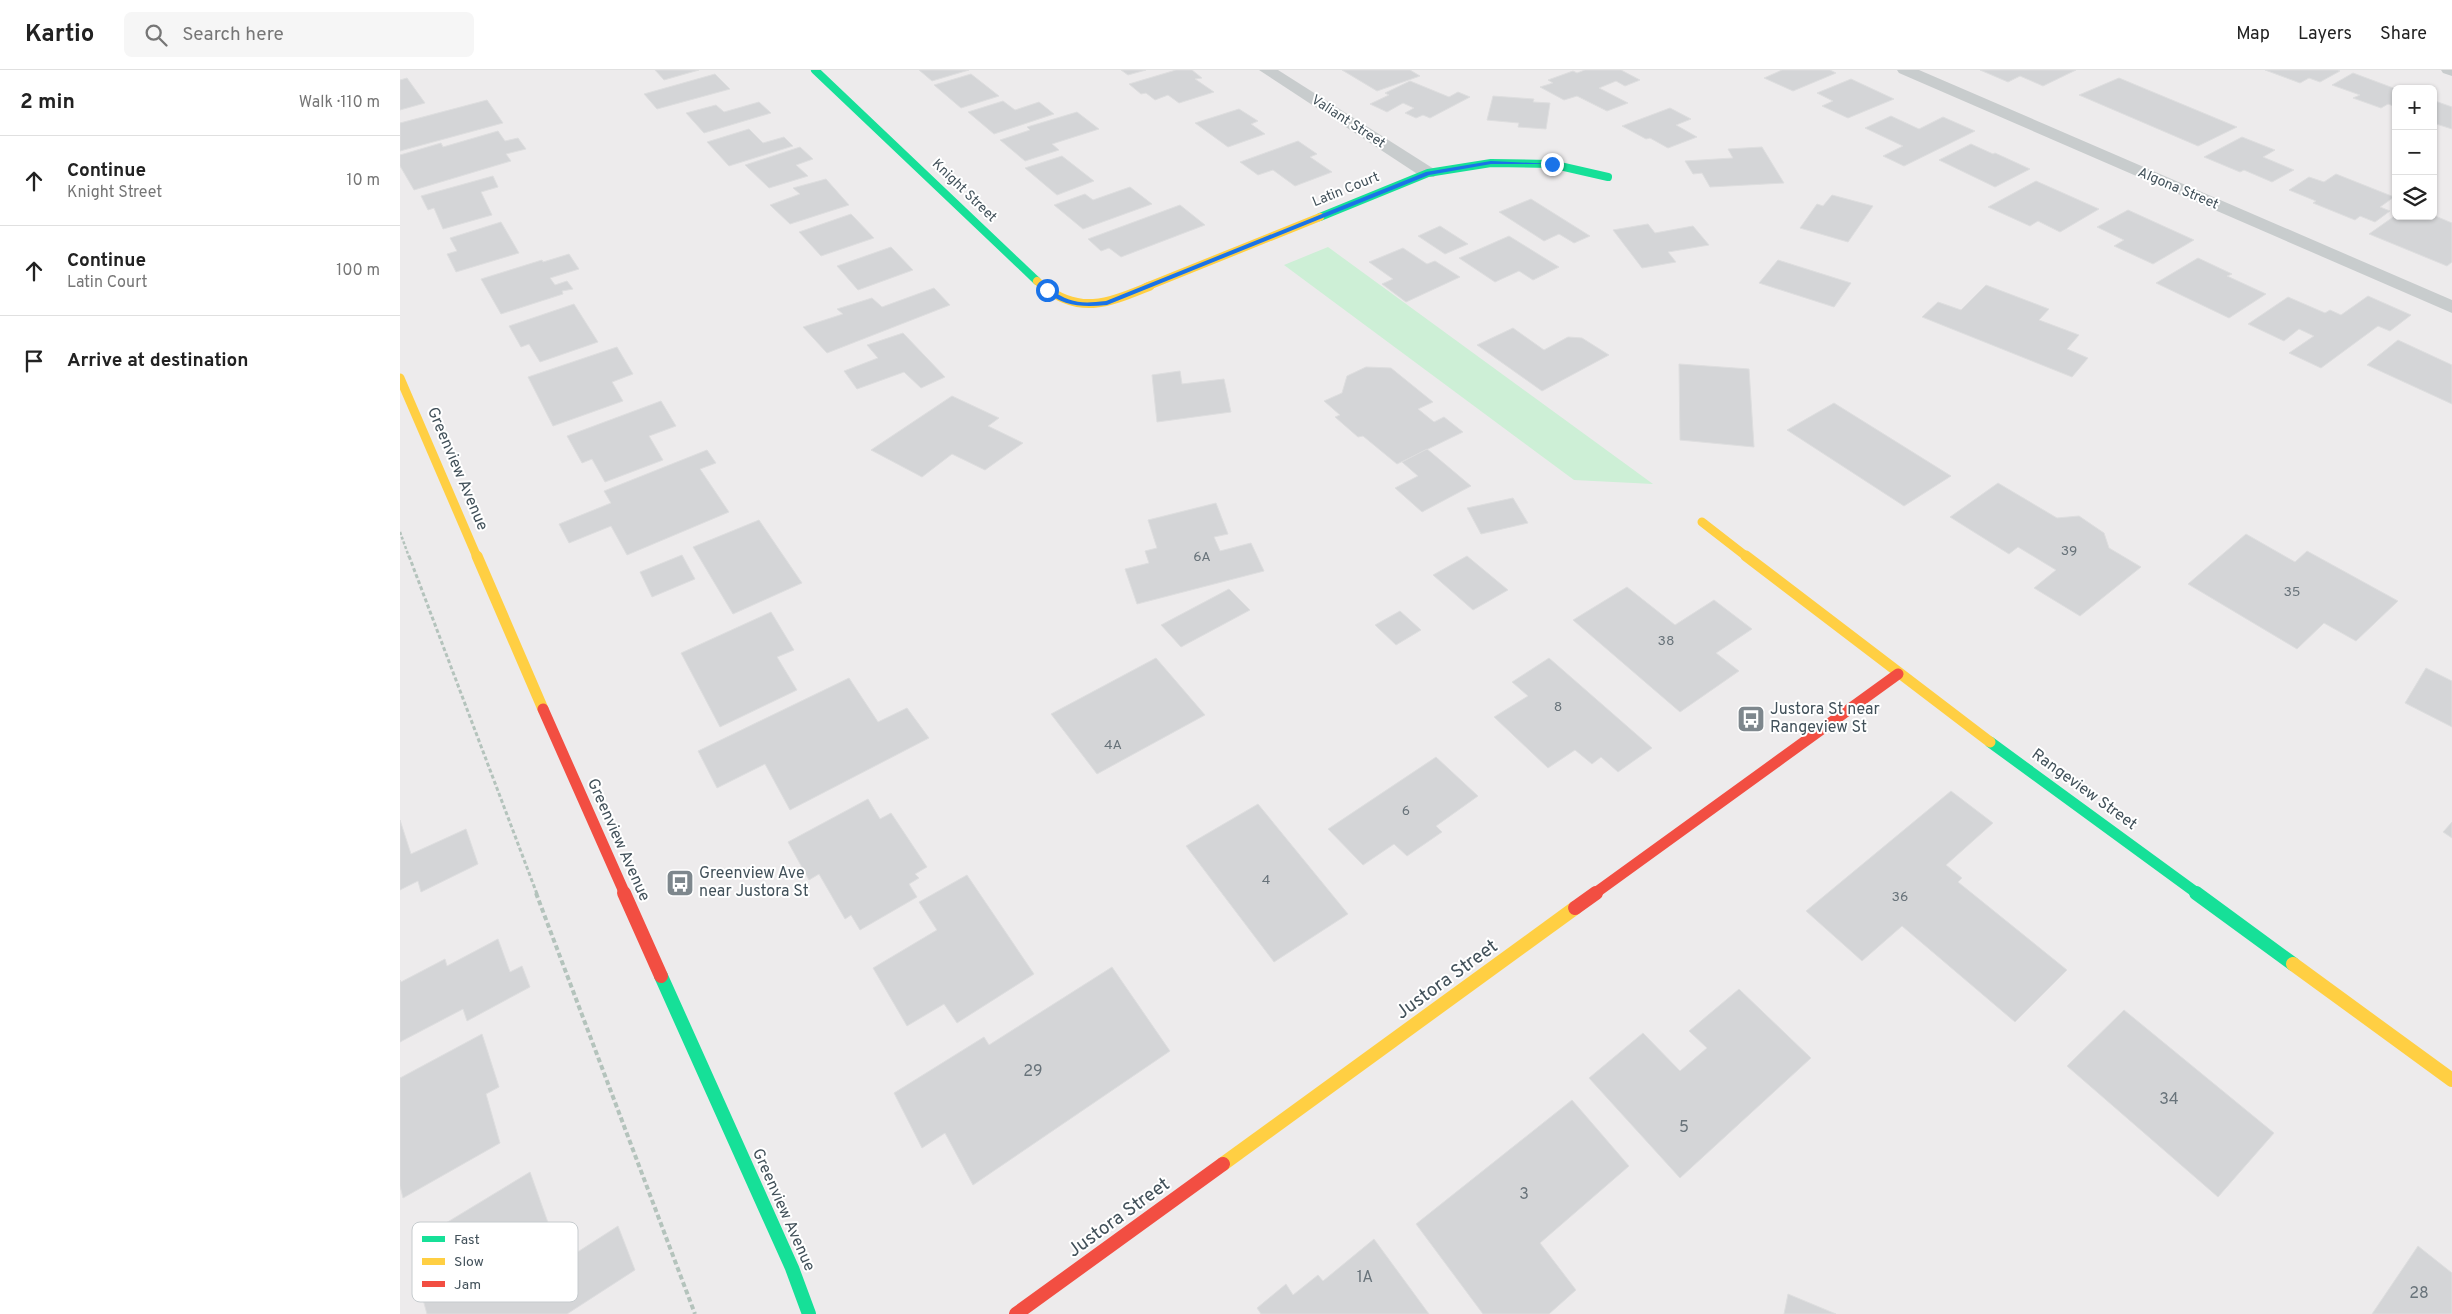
<!DOCTYPE html>
<html lang="en">
<head>
<meta charset="utf-8">
<style>
	body { margin:0; font-family:Overpass,sans-serif; background:#f6f6f6; color:#222 }
	.controls { position:absolute; right:15px; top:15px; display:grid; overflow:hidden; border-radius:8px; box-shadow:0 1px 4px #0004 }
	.controls button { width:45px; height:45px; display:grid; place-items:center; padding:0; border:0; border-bottom:1px solid #e0e0e0; background:#fff; color:#222; font:25px sans-serif }
	.stop { position:absolute; width:15px; height:15px; margin:-11px; border:4px solid #1a73e8; border-radius:50%; background:#fff }
	.stop.end { background:#1a73e8; border-color:#fff; box-shadow:0 1px 5px #0008 }
	.list { margin:0; padding:0; list-style:none }
	h2 { display:flex; justify-content:space-between; align-items:center; height:65px; margin:0; padding:0 20px; font-size:21px }
	h2 small { font-size:16px; font-weight:400; color:#767676 }
	.list li { display:grid; grid-template-columns:32px 1fr auto; gap:15px; align-items:center; box-sizing:border-box; height:90px; padding:0 20px; border-top:1px solid #e0e0e0 }
	.list b { display:block; font-size:19px; white-space:nowrap }
	.list p { margin:0; font-size:16px; white-space:nowrap; color:#767676 }
	.list em { font-size:16px; font-style:normal; color:#767676 }
	.icon { flex:none; width:28px; height:28px; fill:none; stroke:currentColor; stroke-width:2; stroke-linecap:round; stroke-linejoin:round }
	.map { position:relative; flex:none; width:2052px; height:1244px; overflow:hidden }
	header { display:flex; align-items:center; gap:30px; box-sizing:border-box; height:70px; padding:0 25px; background:#fff; border-bottom:1px solid #e0e0e0 }
	header strong { font-size:24px }
	nav { display:flex; gap:28px; margin-inline-start:auto; font-size:18px }
	.search { width:350px; height:45px; background:#f6f6f6; display:flex; align-items:center; gap:12px; box-sizing:border-box; padding:0 18px; border-radius:8px; color:#767676; font-size:19px }
	main { display:flex }
	aside { flex:1; background:#fff }
	.map>svg:first-child { display:block }
	.green { fill:#cdefd6 }
	.building { fill:#d4d5d7; stroke:#dededf }
	.lines { fill:none; stroke-linecap:round; stroke-linejoin:round }
	.path-far2 { stroke:#b4c3bc; stroke-width:2.5; stroke-dasharray:3 2; stroke-linecap:butt }
	.path-far1 { stroke:#b4c3bc; stroke-width:3; stroke-dasharray:4 2.5; stroke-linecap:butt }
	.path { stroke:#b4c3bc; stroke-width:4; stroke-dasharray:5 3; stroke-linecap:butt }
	.street { fill:#c8cccd; fill-rule:evenodd }
	.fast-far2 { stroke:#16e098; stroke-width:8 }
	.fast-far1 { stroke:#16e098; stroke-width:11 }
	.fast { stroke:#16e098; stroke-width:14 }
	.slow-far3 { stroke:#ffcf43; stroke-width:8 }
	.slow-far2 { stroke:#ffcf43; stroke-width:9 }
	.slow-far1 { stroke:#ffcf43; stroke-width:11 }
	.slow { stroke:#ffcf43; stroke-width:14 }
	.jam-far1 { stroke:#f24e42; stroke-width:11 }
	.jam { stroke:#f24e42; stroke-width:14 }
	.route { fill:#1a73e8 }
	.labels { text-anchor:middle; dominant-baseline:central; stroke-width:4; stroke-linejoin:round; paint-order:stroke }
	.far-street-label { font-size:14px; fill:#42515a; stroke:#fff }
	.number-label { font-size:14px; fill:#68737a }
	.street-label { font-size:16px; fill:#42515a; stroke:#fff }
	.poi-label { font-size:16px; fill:#42515a; stroke:#fff; text-anchor:start }
	.near-number-label { font-size:16px; fill:#68737a }
	.near-street-label { font-size:19px; fill:#42515a; stroke:#fff }
	.key { fill:#fff; stroke:#c6cbce; stroke-width:1 }
	.key-label { font-size:14px; fill:#42515a }
</style>
</head>
<body>
<header>
<strong>Kartio</strong>
<div class="search"><svg class="icon" aria-label="search" viewBox="0 0 24 24"><circle cx="10" cy="10" r="6"/><path d="M15 15l6 6"/></svg>Search here</div>
<nav><a>Map</a><a>Layers</a><a>Share</a></nav>
</header>
<main>
<aside>
<h2>2 min<small>Walk · 110 m</small></h2>
<ul class="list">
<li><svg class="icon" aria-label="ahead" viewBox="0 0 24 24"><path d="M12 20V5M6 11l6-6 6 6"/></svg><div><b>Continue</b><p>Knight Street</p></div><em>10 m</em></li>
<li><svg class="icon" aria-label="ahead" viewBox="0 0 24 24"><path d="M12 20V5M6 11l6-6 6 6"/></svg><div><b>Continue</b><p>Latin Court</p></div><em>100 m</em></li>
<li><svg class="icon" aria-label="arrive" viewBox="0 0 24 24"><path d="M6 21V4h12l-3 4 3 4H6"/></svg><div><b>Arrive at destination</b></div></li>
</ul>
</aside>
<div class="map">
<svg width="2052" height="1244" viewBox="0 0 2052 1244">
	<rect width="100%" height="100%" fill="#edebec"/>
	<polygon class="green" points="928,177 1253,414 1174,410 884,195"/>
	<g class="building">
		<polygon points="255,0 299,0 264,10"/>
		<polygon points="519,0 569,0 532,11"/>
		<polygon points="721,0 746,0 728,5"/>
		<polygon points="776,0 792,0 802,8 795,9 814,22 779,33 768,25 755,30 746,23 741,24 729,14"/>
		<polygon points="942,0 1010,0 1020,6 977,21"/>
		<polygon points="1185,0 1221,0 1240,10 1225,16 1216,11 1199,18 1228,33 1207,41 1177,26 1164,30 1140,17 1153,13 1148,10 1173,1 1177,3"/>
		<polygon points="1382,0 1430,0 1436,3 1393,21 1364,8"/>
		<polygon points="1580,0 1676,0 1643,16 1620,6 1608,12"/>
		<polygon points="1865,0 1938,0 1940,1 1920,12 1909,8 1900,13"/>
		<polygon points="1953,3 1996,19 1996,37 1988,34 1981,38 1953,28 1960,25 1932,15"/>
		<polygon points="315,4 330,19 257,39 244,24"/>
		<polygon points="571,4 599,26 561,38 534,15"/>
		<polygon points="7,8 25,33 0,40 0,10"/>
		<polygon points="1719,8 1837,57 1798,76 1679,25"/>
		<polygon points="1451,9 1494,29 1448,48 1422,36 1433,31 1417,23"/>
		<polygon points="1010,11 1049,27 1058,22 1070,27 1030,48 1023,45 1016,48 1005,43 1014,38 1003,33 987,42 970,34 989,25 985,23"/>
		<polygon points="1093,26 1134,29 1133,32 1150,33 1146,59 1118,57 1119,53 1087,50"/>
		<polygon points="87,30 103,53 0,81 0,53"/>
		<polygon points="603,31 615,40 639,32 654,44 594,64 568,42"/>
		<polygon points="2035,31 2052,37 2052,59 2033,53"/>
		<polygon points="359,32 371,43 304,63 286,43 316,35 324,42"/>
		<polygon points="1270,38 1291,49 1276,55 1297,67 1268,78 1250,68 1246,69 1222,56"/>
		<polygon points="839,39 858,51 851,54 865,64 828,77 795,53"/>
		<polygon points="677,42 699,59 652,74 659,80 625,91 600,70 630,60 627,57"/>
		<polygon points="1491,46 1519,59 1543,47 1575,61 1504,96 1483,86 1503,76 1465,58"/>
		<polygon points="349,59 363,73 384,67 393,76 329,96 307,72"/>
		<polygon points="98,61 105,71 118,68 126,79 106,84 111,91 14,120 0,96 0,85 41,73 43,77"/>
		<polygon points="1842,67 1875,80 1863,87 1894,100 1872,112 1844,100 1840,102 1804,87"/>
		<polygon points="898,71 917,84 910,87 932,102 895,116 873,100 858,105 840,92"/>
		<polygon points="1571,74 1593,84 1595,83 1630,99 1595,117 1539,90"/>
		<polygon points="400,77 413,89 396,95 408,106 369,118 345,95"/>
		<polygon points="1362,77 1384,113 1310,117 1302,103 1293,104 1285,91 1333,88 1328,79"/>
		<polygon points="662,86 694,111 657,125 625,98"/>
		<polygon points="1936,104 1994,127 1980,137 1990,141 1975,152 1960,146 1955,150 1913,133 1916,131 1889,120 1909,107 1924,112"/>
		<polygon points="93,106 98,117 81,122 92,145 43,159 34,138 28,140 21,126"/>
		<polygon points="426,109 449,135 390,154 370,135 400,124 393,118"/>
		<polygon points="1636,111 1699,139 1660,162 1638,151 1630,156 1588,137"/>
		<polygon points="730,117 752,134 683,159 654,135 685,124 693,130"/>
		<polygon points="1432,125 1473,136 1448,172 1400,158 1417,134 1423,136"/>
		<polygon points="1131,129 1190,166 1174,173 1159,164 1144,171 1099,142"/>
		<polygon points="780,135 805,155 721,187 709,178 701,181 688,169"/>
		<polygon points="1728,140 1794,170 1753,194 1714,176 1724,170 1697,157"/>
		<polygon points="451,144 474,168 421,186 399,162"/>
		<polygon points="1996,145 2033,145 2052,153 2052,192 2047,196 1969,164"/>
		<polygon points="101,152 119,183 56,202 47,184 57,181 50,168"/>
		<polygon points="1248,154 1255,163 1293,156 1309,175 1268,182 1276,192 1242,198 1213,160"/>
		<polygon points="1040,156 1068,174 1045,184 1018,166"/>
		<polygon points="1109,166 1159,197 1133,210 1119,201 1095,212 1059,188"/>
		<polygon points="491,177 513,200 458,220 437,196"/>
		<polygon points="1003,178 1027,194 1035,191 1060,207 1006,232 982,214 993,209 969,192"/>
		<polygon points="169,184 179,199 150,208 155,215 167,211 173,219 162,221 163,224 101,244 81,209 142,190 143,192"/>
		<polygon points="1798,188 1832,204 1827,206 1866,224 1829,248 1756,213"/>
		<polygon points="1378,190 1451,213 1434,237 1359,213"/>
		<polygon points="1586,215 1649,239 1639,250 1679,265 1667,279 1688,288 1672,307 1522,247 1538,232 1561,240"/>
		<polygon points="534,218 550,235 427,283 403,257 443,244 437,239 472,228 482,237"/>
		<polygon points="1968,226 2011,245 1990,261 1978,256 1921,298 1889,283 1914,266 1899,259 1884,271 1848,254 1888,227 1925,243 1930,240 1941,245"/>
		<polygon points="174,234 198,272 140,292 129,274 121,277 109,256"/>
		<polygon points="1113,258 1144,280 1168,267 1182,268 1209,285 1142,321 1077,275"/>
		<polygon points="503,263 545,307 521,318 504,302 457,319 444,301 478,288 467,275"/>
		<polygon points="1998,270 2052,295 2052,334 1967,295"/>
		<polygon points="217,277 233,304 212,312 223,331 153,356 128,307"/>
		<polygon points="1279,294 1349,299 1354,377 1280,370"/>
		<polygon points="966,297 991,298 1033,332 1018,339 1034,352 1044,347 1063,362 997,394 963,366 958,367 935,347 940,345 924,331 942,323 947,306"/>
		<polygon points="780,301 782,314 824,309 831,342 757,352 752,305"/>
		<polygon points="552,326 599,348 588,356 623,373 585,400 552,384 522,407 471,380"/>
		<polygon points="261,331 276,356 249,366 263,390 205,412 192,389 182,393 167,366"/>
		<polygon points="1434,333 1551,406 1504,436 1387,360"/>
		<polygon points="1027,379 1071,416 1022,442 995,418 1018,406 1002,392"/>
		<polygon points="307,380 316,393 300,399 329,442 227,485 211,456 169,473 159,454 211,433 204,421"/>
		<polygon points="1598,413 1657,448 1679,446 1704,463 1709,478 1741,497 1680,546 1634,518 1656,500 1618,477 1609,484 1550,447"/>
		<polygon points="1113,428 1128,453 1081,464 1067,438"/>
		<polygon points="816,433 828,464 814,467 820,481 851,473 864,501 737,534 725,499 749,493 745,481 757,478 748,450"/>
		<polygon points="359,450 402,513 333,544 293,477"/>
		<polygon points="1846,464 1895,492 1907,481 1998,531 1956,571 1924,553 1897,579 1788,514"/>
		<polygon points="282,485 295,509 252,527 240,502"/>
		<polygon points="1067,486 1108,520 1073,540 1033,505"/>
		<polygon points="1227,517 1275,555 1314,530 1352,559 1316,583 1339,601 1280,642 1173,550"/>
		<polygon points="829,519 850,540 781,577 761,555"/>
		<polygon points="1000,541 1021,560 996,575 975,555"/>
		<polygon points="371,542 394,580 377,587 397,620 320,657 281,583"/>
		<polygon points="756,588 805,645 697,704 651,644"/>
		<polygon points="1149,588 1252,678 1218,702 1201,687 1192,694 1175,680 1148,698 1094,647 1128,626 1112,612"/>
		<polygon points="2026,598 2052,611 2052,657 2005,633"/>
		<polygon points="449,608 478,652 507,638 529,668 390,740 365,694 317,718 298,681"/>
		<polygon points="1036,687 1078,726 1036,756 1042,762 1007,786 994,774 963,795 928,759"/>
		<polygon points="1551,721 1593,753 1546,795 1562,808 1558,812 1667,900 1615,952 1502,856 1462,891 1406,841"/>
		<polygon points="468,729 480,749 491,743 527,797 515,804 519,808 509,814 517,827 460,860 451,845 445,849 419,804 409,810 388,772"/>
		<polygon points="858,734 948,844 874,892 786,776"/>
		<polygon points="0,750 11,784 66,759 78,794 21,822 18,811 0,820"/>
		<polygon points="2052,752 2052,768 2043,762"/>
		<polygon points="567,805 634,904 557,953 544,934 507,956 473,898 537,860 519,832"/>
		<polygon points="98,869 110,902 122,896 130,917 67,951 63,939 0,972 0,910 1,912 45,889 47,896"/>
		<polygon points="712,897 770,981 573,1115 545,1063 522,1078 494,1023 584,967 589,975"/>
		<polygon points="1339,919 1411,988 1280,1108 1189,1008 1243,963 1280,1001 1307,978 1289,961"/>
		<polygon points="1724,940 1874,1063 1818,1127 1667,996"/>
		<polygon points="82,964 99,1017 86,1024 100,1073 3,1128 0,1116 0,1008"/>
		<polygon points="1172,1030 1229,1096 1140,1173 1176,1220 1149,1244 1083,1244 1016,1154"/>
		<polygon points="130,1102 162,1192 218,1156 235,1200 167,1244 27,1244 22,1226 56,1205 41,1156"/>
		<polygon points="974,1169 1029,1244 861,1244 857,1238 886,1214 893,1225 918,1205 923,1211"/>
		<polygon points="2018,1176 2052,1203 2052,1244 1972,1244"/>
		<polygon points="1388,1224 1436,1244 1384,1244"/>
	</g>
	<g class="lines">
		<polyline class="path-far2" points="0,462 9,487"/>
		<polyline class="path-far1" points="9,486 137,824"/>
		<polyline class="path" points="136,823 295,1244"/>
		<g class="street">
			<polygon points="859,0 878,0 1034,99 1037,103 1034,107 1022,107"/>
			<polygon points="1497,0 1519,0 2052,230 2052,243 1499,3"/>
			<polygon points="2041,0 2052,0 2052,6 2043,3"/>
		</g>
		<g class="fast-far2">
			<polyline points="415,0 637,211"/>
			<polyline points="920,147 1028,103 1091,93 1151,94 1208,107"/>
		</g>
		<polyline class="fast-far1" points="1590,672 1798,824"/>
		<g class="fast">
			<polyline points="1796,823 1893,894"/>
			<polyline points="261,906 392,1198 409,1244"/>
		</g>
		<g class="slow-far3">
			<polyline points="637,211 644,217"/>
			<polyline points="746,217 920,147"/>
		</g>
		<g class="slow-far2">
			<path d="M643,216c38,30 67,16 107,0"/>
			<polyline points="0,308 77,487"/>
			<polyline points="1302,452 1347,487"/>
		</g>
		<g class="slow-far1">
			<polyline points="77,486 143,639"/>
			<polyline points="1346,486 1590,672"/>
		</g>
		<g class="slow">
			<polyline points="1893,894 2052,1010"/>
			<polyline points="823,1094 1175,838"/>
		</g>
		<g class="jam-far1">
			<polyline points="143,639 225,824"/>
			<polyline points="1194,824 1498,604"/>
		</g>
		<g class="jam">
			<polyline points="224,823 261,906"/>
			<polyline points="1175,838 1196,823"/>
			<polyline points="616,1244 823,1094"/>
		</g>
	</g>
	<path class="route" d="M1091,91l63,3h-63l-62,11 -322,130c-24,2 -44,2 -63,-15l5,-1c22,14 31,15 57,12l320,-129z"/>
	<defs>
		<symbol id="bus-square" viewBox="-11 -11 22 22"><rect x="-9" y="-9" width="18" height="18" rx="4" fill="#7e878d" stroke="#fff"/><path d="M-5-6H5V4H4V6H2V4H-2V6H-4V4H-5ZM-3.5-4V0h7V-4ZM-3.5 1.2v1.5H-2V1.2ZM2 1.2v1.5H3.5V1.2Z" fill="#fff"/></symbol>
	</defs>
	<g fill-rule="evenodd">
		<use href="#bus-square" x="1335" y="633" width="32" height="32"/>
		<use href="#bus-square" x="264" y="797" width="32" height="32"/>
	</g>
	<g class="labels">
		<g class="far-street-label">
			<text transform="translate(948 52) rotate(33)">Valiant Street</text>
			<text transform="translate(1778 119) rotate(23)">Algona Street</text>
			<text transform="translate(946 120) rotate(-22)">Latin Court</text>
			<text transform="translate(564 121) rotate(44)">Knight Street</text>
		</g>
		<g class="number-label">
			<text x="1669" y="481">39</text>
			<text x="802" y="487">6A</text>
			<text x="1892" y="522">35</text>
			<text x="1266" y="571">38</text>
			<text x="1158" y="637">8</text>
			<text x="713" y="675">4A</text>
			<text x="1006" y="741">6</text>
			<text x="866" y="810">4</text>
			<text x="1500" y="827">36</text>
		</g>
		<g class="street-label">
			<text transform="translate(57 399) rotate(67)">Greenview Avenue</text>
			<text transform="translate(1684 720) rotate(36)">Rangeview Street</text>
			<text transform="translate(218 770) rotate(66)">Greenview Avenue</text>
			<text transform="translate(383 1140) rotate(66)">Greenview Avenue</text>
		</g>
		<g class="poi-label">
			<text x="1370" y="640">Justora St near<tspan x="1370" dy="18">Rangeview St</tspan></text>
			<text x="299" y="804">Greenview Ave<tspan x="299" dy="18">near Justora St</tspan></text>
		</g>
		<g class="near-number-label">
			<text x="633" y="1002">29</text>
			<text x="1769" y="1030">34</text>
			<text x="1284" y="1058">5</text>
			<text x="1124" y="1125">3</text>
			<text x="965" y="1208">1A</text>
			<text x="2019" y="1224">28</text>
		</g>
		<g class="near-street-label">
			<text transform="translate(1047 910) rotate(-36)">Justora Street</text>
			<text transform="translate(719 1148) rotate(-36)">Justora Street</text>
		</g>
	</g>
	<rect x="12" y="1152" width="166" height="80" rx="8" class="key"/>
	<rect x="22" y="1166" width="23" height="6" fill="#16e098"/>
	<rect x="22" y="1188" width="23" height="7" fill="#ffcf43"/>
	<rect x="22" y="1211" width="23" height="6" fill="#f24e42"/>
	<g class="key-label">
		<text x="54" y="1174">Fast</text>
		<text x="54" y="1196">Slow</text>
		<text x="54" y="1219">Jam</text>
	</g>
</svg>
<div class="controls">
<button>+</button>
<button>−</button>
<button><svg class="icon" aria-label="layers" viewBox="0 0 24 24"><path d="M12 4l9 5-9 5-9-5zM3 14l9 5 9-5"/></svg></button>
</div>
<div class="stop" style="left:647px;top:220px"></div>
<div class="stop end" style="left:1152px;top:94px"></div>
</div>
</main>
</body>
</html>
